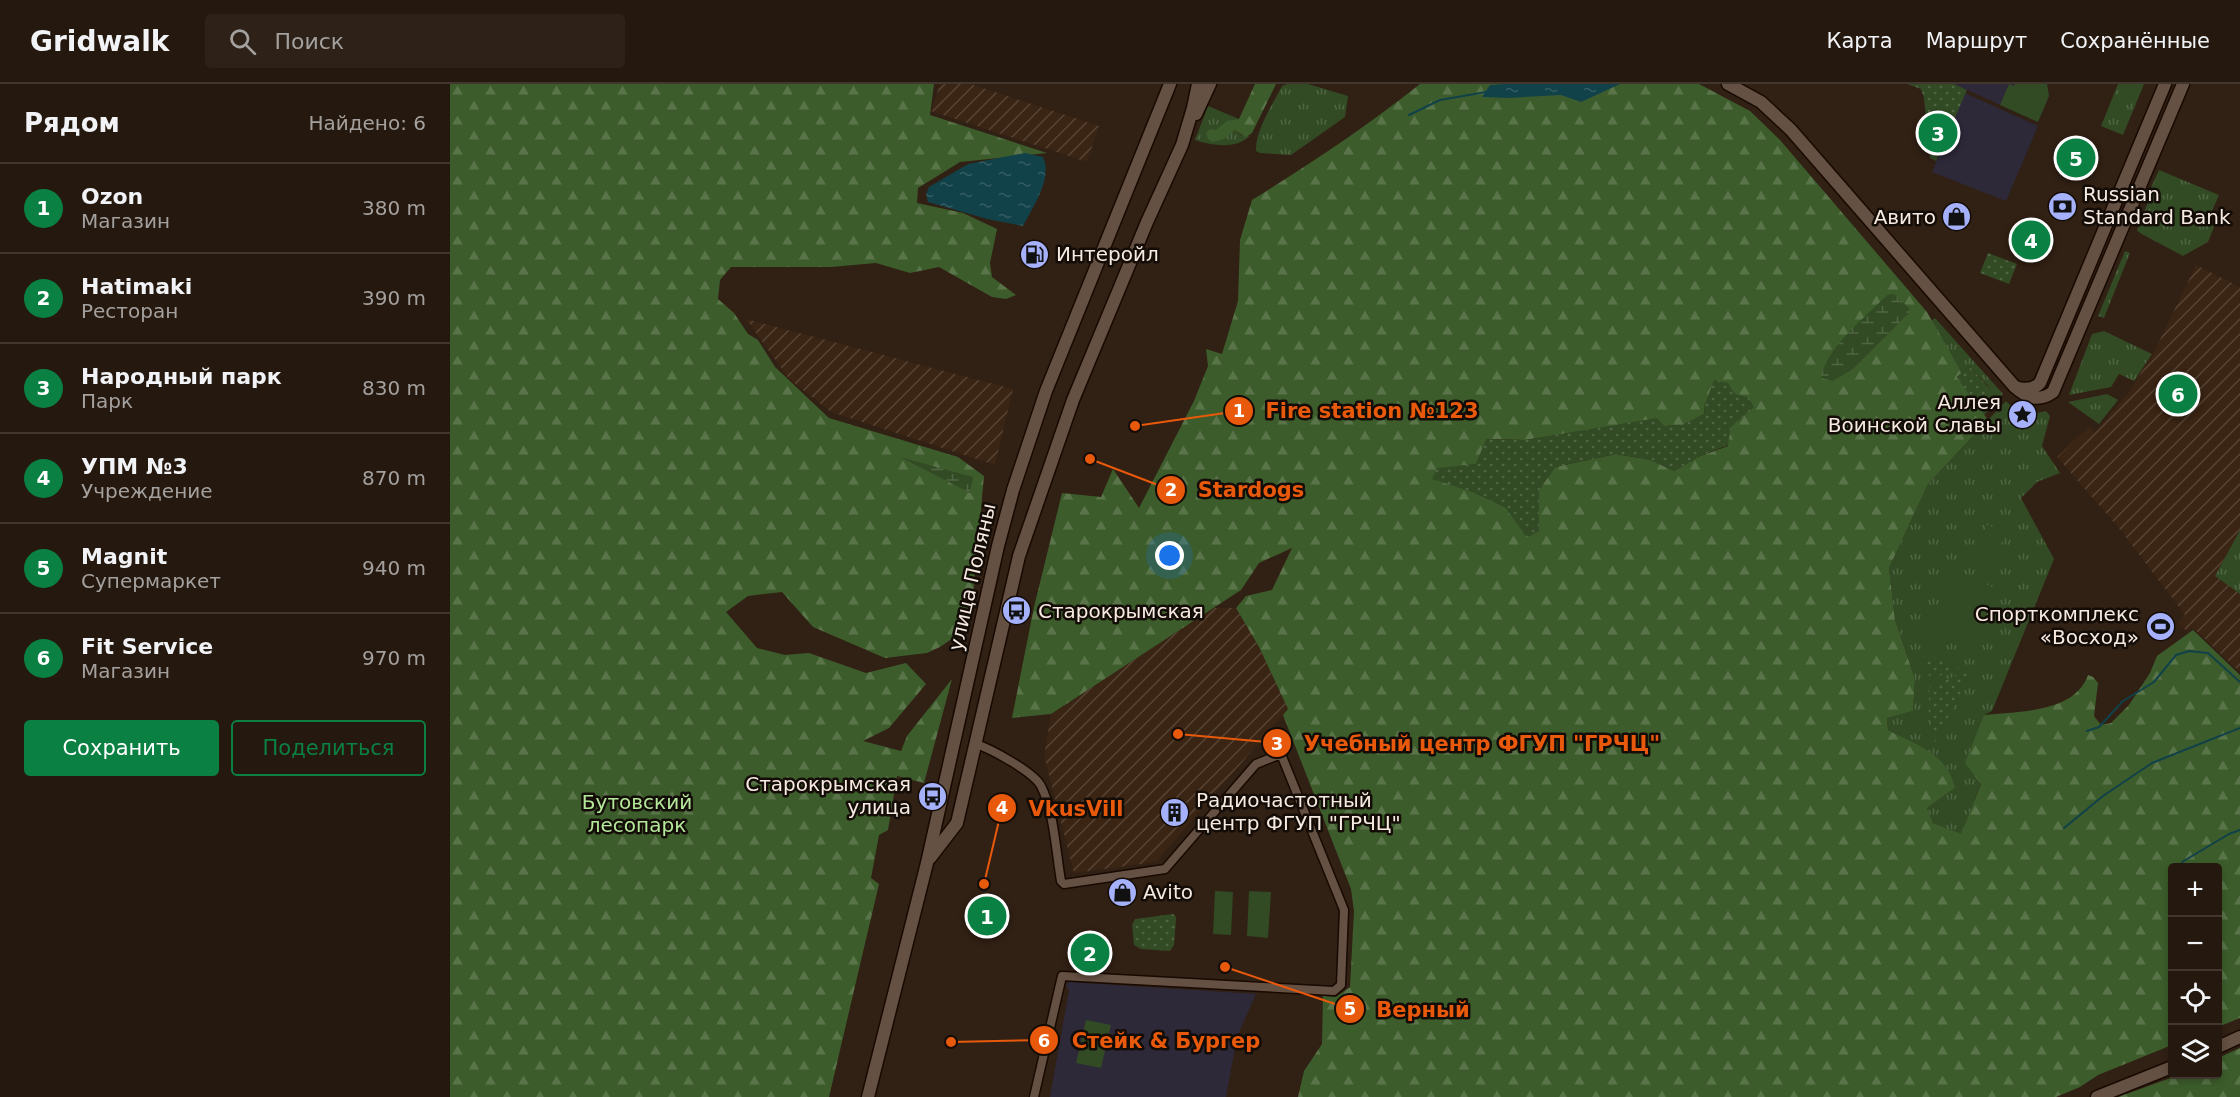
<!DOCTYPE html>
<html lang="ru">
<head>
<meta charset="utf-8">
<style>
	body { margin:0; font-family:"DejaVu Sans",sans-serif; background:#2d2118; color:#f1f3f6 }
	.controls { position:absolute; right:18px; bottom:18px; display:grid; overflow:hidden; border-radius:6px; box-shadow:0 3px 9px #0003 }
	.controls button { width:54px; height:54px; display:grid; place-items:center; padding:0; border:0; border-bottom:2px solid #42372f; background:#25180f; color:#f1f3f6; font:30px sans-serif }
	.you { position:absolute; left:720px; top:472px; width:21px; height:21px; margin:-15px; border:4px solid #fff; border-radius:50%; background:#1a73e8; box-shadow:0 0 0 9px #1a73e833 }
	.badge { display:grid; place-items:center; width:39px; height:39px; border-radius:50%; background:#0b8043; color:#fff; font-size:20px; font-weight:700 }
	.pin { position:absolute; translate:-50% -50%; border:3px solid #fff; box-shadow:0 2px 6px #0006 }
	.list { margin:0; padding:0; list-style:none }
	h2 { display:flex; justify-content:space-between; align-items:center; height:78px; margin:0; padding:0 24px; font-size:26px }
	h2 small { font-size:20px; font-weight:400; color:#a3a09e }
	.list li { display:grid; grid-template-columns:39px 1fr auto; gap:18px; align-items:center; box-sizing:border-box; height:90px; padding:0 24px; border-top:2px solid #42372f }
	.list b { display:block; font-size:22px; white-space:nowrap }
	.list p { margin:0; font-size:20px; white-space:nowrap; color:#a3a09e }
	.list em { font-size:20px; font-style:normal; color:#a3a09e }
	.actions { display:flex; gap:12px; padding:18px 24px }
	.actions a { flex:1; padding:14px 0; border:2px solid #0b8043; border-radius:6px; text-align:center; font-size:21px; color:#0b8043 }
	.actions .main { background:#0b8043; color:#fff }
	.icon { flex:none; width:33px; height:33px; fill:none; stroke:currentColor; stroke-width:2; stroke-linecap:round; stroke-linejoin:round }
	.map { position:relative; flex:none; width:1790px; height:1013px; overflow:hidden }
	header { display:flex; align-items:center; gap:36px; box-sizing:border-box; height:84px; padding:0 30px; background:#25180f; border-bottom:2px solid #42372f }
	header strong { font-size:28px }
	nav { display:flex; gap:33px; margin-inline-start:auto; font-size:21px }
	.search { width:420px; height:54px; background:#2d2118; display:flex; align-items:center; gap:15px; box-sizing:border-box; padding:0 21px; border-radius:6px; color:#a3a09e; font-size:22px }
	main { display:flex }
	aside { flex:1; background:#25180f }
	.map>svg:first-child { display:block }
	.industrial { fill:url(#industrial-furrows) }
	.education { fill:#2d2939 }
	.grass { fill:url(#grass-tufts) }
	.forest { fill:url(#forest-firs); fill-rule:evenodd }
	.wetland { fill:url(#wetland-marsh) }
	.park { fill:url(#park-dots) }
	.pitch { fill:#324b24 }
	.water { fill:url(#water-ripples) }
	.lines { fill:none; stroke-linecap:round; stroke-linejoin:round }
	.stream { stroke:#114149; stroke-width:2 }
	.street-casing { stroke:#180901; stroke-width:11 }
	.secondary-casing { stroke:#180901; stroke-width:15 }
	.street { stroke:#655143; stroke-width:8 }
	.secondary { stroke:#655143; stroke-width:12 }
	.labels { text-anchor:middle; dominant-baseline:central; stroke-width:5; stroke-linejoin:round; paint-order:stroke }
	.poi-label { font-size:20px; fill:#f6eae1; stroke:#130c07; text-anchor:start }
	.street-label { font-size:20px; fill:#f6eae1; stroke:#130c07 }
	.park-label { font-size:20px; fill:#b4e89a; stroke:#130c07 }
	.leader { fill:none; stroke:#e8590c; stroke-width:2 }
	.callout-dot { fill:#e8590c; stroke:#130c07; stroke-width:2 }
	.mark-label { font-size:18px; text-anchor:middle; font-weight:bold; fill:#fff }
	.callout-label { font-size:21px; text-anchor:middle; font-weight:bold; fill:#e8590c; stroke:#130c07; stroke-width:5; stroke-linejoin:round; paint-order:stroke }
</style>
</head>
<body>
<header>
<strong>Gridwalk</strong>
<div class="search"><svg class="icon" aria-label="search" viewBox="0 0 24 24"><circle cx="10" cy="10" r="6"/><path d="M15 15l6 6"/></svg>Поиск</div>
<nav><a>Карта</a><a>Маршрут</a><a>Сохранённые</a></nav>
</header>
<main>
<aside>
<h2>Рядом<small>Найдено: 6</small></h2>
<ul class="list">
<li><span class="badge">1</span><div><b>Ozon</b><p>Магазин</p></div><em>380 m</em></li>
<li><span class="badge">2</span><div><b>Hatimaki</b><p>Ресторан</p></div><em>390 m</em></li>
<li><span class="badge">3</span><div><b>Народный парк</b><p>Парк</p></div><em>830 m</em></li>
<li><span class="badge">4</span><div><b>УПМ №3</b><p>Учреждение</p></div><em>870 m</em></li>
<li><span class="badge">5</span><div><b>Magnit</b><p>Супермаркет</p></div><em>940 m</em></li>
<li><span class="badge">6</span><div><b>Fit Service</b><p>Магазин</p></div><em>970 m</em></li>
</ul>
<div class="actions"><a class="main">Сохранить</a><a>Поделиться</a></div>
</aside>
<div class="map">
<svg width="1790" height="1013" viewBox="0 0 1790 1013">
	<defs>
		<pattern id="industrial-furrows" width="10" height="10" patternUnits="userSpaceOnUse" patternTransform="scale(1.5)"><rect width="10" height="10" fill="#3a2413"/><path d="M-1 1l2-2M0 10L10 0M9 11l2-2" fill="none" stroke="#574435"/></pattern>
		<pattern id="grass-tufts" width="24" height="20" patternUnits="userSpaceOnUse" patternTransform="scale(1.5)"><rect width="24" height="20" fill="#324b24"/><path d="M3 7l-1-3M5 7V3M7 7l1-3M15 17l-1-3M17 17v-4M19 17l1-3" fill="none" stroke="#506544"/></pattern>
		<pattern id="forest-firs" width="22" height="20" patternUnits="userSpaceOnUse" patternTransform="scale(1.5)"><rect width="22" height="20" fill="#3c5d2b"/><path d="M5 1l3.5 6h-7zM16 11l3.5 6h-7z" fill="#597449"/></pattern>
		<pattern id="wetland-marsh" width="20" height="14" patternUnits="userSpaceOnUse" patternTransform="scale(1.5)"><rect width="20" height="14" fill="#324b24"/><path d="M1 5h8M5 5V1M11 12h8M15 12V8" fill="none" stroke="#506544"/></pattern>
		<pattern id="park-dots" width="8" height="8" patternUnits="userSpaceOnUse" patternTransform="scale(1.5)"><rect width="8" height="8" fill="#324b24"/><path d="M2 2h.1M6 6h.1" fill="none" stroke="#506544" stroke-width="1.8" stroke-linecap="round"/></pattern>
		<pattern id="water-ripples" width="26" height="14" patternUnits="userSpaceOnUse" patternTransform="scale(1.5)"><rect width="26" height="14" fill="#114149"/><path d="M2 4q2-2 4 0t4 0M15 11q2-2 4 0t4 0" fill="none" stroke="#345d63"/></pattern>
	</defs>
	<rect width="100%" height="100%" fill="#312014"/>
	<g class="industrial">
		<polygon points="490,0 521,0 649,42 637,78 481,27"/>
		<polygon points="1746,181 1790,203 1790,446 1765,492 1790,510 1790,588 1742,543 1737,547 1728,539 1735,531 1668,443 1607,373 1639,343 1645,348 1678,309 1703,270"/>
		<polygon points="296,235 563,305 545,381 381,328 339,295"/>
		<polygon points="764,524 786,524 809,563 838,625 706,778 624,789 594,672 601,630"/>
	</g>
	<g class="education">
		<polygon points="1504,0 1597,0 1599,12 1588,38"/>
		<polygon points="1515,9 1588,42 1556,117 1482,88"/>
		<polygon points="620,898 806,910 787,953 776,1013 600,1013 619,906 616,901"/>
	</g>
	<g class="grass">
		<path d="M837,0h21l40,12 -3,21 -54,38 -31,-2 -4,-2c-1,-20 17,-47 26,-65z"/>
		<polygon points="1668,0 1694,0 1673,51 1651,42"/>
		<path d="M758,22l31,13 -23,11 -6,-1 20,4 4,-3 7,5 9,1 2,-3c-12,17 -39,13 -57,7z"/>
		<polygon points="1709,86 1769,111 1758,136 1764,143 1758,158 1733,172 1690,149 1687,146 1700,113 1699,108"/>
		<polygon points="1675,167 1680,169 1654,234 1648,232"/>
		<polygon points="1485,234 1553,310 1534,331 1525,319 1540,304 1519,282 1512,289 1481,237"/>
		<polygon points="1654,247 1702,270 1684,297 1669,290 1661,303 1619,311 1642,250"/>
		<polygon points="1657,310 1668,316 1649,340 1618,318"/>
		<polygon points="1556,317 1566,327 1587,329 1596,327 1600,332 1592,362 1610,389 1587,398 1571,414 1604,475 1542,627 1534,631 1531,699 1511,751 1483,739 1477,724 1505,704 1459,657 1438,646 1437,634 1463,627 1465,595 1445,536 1439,484 1478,400"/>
		<polygon points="1790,446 1790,510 1765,492"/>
	</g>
	<g class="forest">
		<polygon points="0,0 484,0 480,31 597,69 510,78 468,104 467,119 513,129 547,145 540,179 542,193 566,211 556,215 542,213 489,183 460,189 426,179 381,183 281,183 270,196 268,215 284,229 298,250 308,256 325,283 379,334 508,373 534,392 523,511 513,547 490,563 477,569 435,574 363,543 332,508 298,512 276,528 307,564 335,571 359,569 416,589 456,579 476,600 439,644 413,657 451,667 457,652 502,595 474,699 447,692 438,746 429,751 421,794 429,800 379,1013 0,1013"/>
		<polygon points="805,0 826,0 802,49 796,53 784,46 776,54 763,58 758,55 756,49 761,45 766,46 777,37 789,35"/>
		<path d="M970,0h279l51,27 30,29 147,172 35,61 -5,4 31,43 -60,64 -39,84 6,52 20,59 -2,32 -26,7 1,12c28,15 59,23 67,58l-28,20 6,15 28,11 20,-50 -16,-21 19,-48c33,-4 90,-1 104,-40l5,2 5,6 -4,33 7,9 10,-2 18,-18 21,-32 7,-17 36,-26 47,45v343l-22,9v-159h-46v177l-74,30 -18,12 -24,10h-758l6,-26 18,-27 1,-48 13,1 14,-10 4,-76 -3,-22 -68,-174 5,-6 -29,-62 -23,-39 10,-12 26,-6 20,-42 -33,15 -18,27 -190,124 -39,4 22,-111 28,-114 39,4 12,-28 26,39 55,-107 14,-35 -2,-17 16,5 16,-53 2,-61 12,-40c58,-36 114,-73 168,-116zM1255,320l23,42 -30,11 -24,14 -23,-11 -35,-6 -61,13 -16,23v41l-34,-24 -32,-15 -40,-14 4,-9 39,-5 11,-25 38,1 132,-21 7,7 19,-1 21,-11z"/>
		<polygon points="1790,964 1790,1013 1668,1013 1729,991 1768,990 1768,974"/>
	</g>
	<g class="wetland">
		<path d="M1444,210l15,14v5l-56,56 -20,12 -12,-3c5,-31 45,-61 66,-83z"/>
		<polygon points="450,373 523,393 520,409"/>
	</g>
	<g class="park">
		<polygon points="1457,0 1504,0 1517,6 1486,77 1480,74 1474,14 1471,5"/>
		<polygon points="1538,169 1567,180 1559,200 1530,189"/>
		<polygon points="1519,282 1540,305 1525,319 1507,293"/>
		<polygon points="1264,296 1278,299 1285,310 1298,313 1304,323 1281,343 1278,361 1248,373 1224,387 1201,376 1166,370 1105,383 1089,406 1089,447 1077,454 1055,423 1023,408 982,395 987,384 1026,380 1036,355 1075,356 1207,334 1214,342 1233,341 1254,330 1255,320"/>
		<polygon points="1473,569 1510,584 1480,595"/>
		<polygon points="1515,588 1520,591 1485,658 1478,624 1480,602"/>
		<polygon points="723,830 726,833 726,836 724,861 720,867 691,865 684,861 682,841 685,835"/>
	</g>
	<g class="pitch">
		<polygon points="1559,0 1564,2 1565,0 1597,0 1599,12 1588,38 1550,21"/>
		<polygon points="1537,441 1556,448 1543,479 1524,471"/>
		<polygon points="1502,486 1547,505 1521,567 1476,549"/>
		<polygon points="765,807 783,808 781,851 763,850"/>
		<polygon points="799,807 821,808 818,854 797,852"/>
		<polygon points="636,936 661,941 651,984 626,979"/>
	</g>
	<g class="water">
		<polygon points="1055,0 1170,0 1131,18 1111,11 1058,14 1032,13 1040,1"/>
		<path d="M575,69l18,4c10,21 -10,50 -20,69l-36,-7 -59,-17 -2,-8 3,-7 39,-23z"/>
	</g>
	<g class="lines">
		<g class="stream">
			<polyline points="959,31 990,16 1036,8"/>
			<polyline points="1637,647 1649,643 1673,617 1704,598 1726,571 1739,567 1758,569 1790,598"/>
			<polyline points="1614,744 1653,712 1702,679 1790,644"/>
			<polyline points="1732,778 1779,750 1790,746"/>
		</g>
		<defs>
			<path id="street" d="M526,660c15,5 58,28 65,42 13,25 15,66 20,95l3,3 101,-15 91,-105 25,-10 63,156 -3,75 -7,6 -272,-15 -28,121"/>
			<g id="secondary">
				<path d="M1278,0l33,18 30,28 223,256c12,11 24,17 39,6l130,-308"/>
				<polyline points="746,30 760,0"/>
				<path d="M1565,303c9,3 18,3 25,-4l125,-299"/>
				<polyline points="480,774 507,739 569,472 623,316 697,138 732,61 743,24 748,0"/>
				<polyline points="1768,963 1790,953"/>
				<polyline points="418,1013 477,779 548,462 563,406 596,307 720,0"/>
				<polyline points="1647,1013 1722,983"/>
			</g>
		</defs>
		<use href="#street" class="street-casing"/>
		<use href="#secondary" class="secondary-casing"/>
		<use href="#street" class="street"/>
		<use href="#secondary" class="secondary"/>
	</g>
	<defs>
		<symbol id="bank-disc" viewBox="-11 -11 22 22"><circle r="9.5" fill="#a6b1fc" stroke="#130c07"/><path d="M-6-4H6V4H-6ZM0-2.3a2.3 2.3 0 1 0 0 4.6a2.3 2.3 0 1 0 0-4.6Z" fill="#111"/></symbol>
		<symbol id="shop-disc" viewBox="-11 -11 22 22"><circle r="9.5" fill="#a6b1fc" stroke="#130c07"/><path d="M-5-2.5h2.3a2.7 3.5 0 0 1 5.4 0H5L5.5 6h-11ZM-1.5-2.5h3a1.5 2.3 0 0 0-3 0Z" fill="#111"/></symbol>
		<symbol id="fuel-disc" viewBox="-11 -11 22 22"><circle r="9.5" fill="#a6b1fc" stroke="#130c07"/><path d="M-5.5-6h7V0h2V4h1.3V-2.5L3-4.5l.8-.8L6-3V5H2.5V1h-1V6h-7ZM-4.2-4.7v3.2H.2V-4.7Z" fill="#111"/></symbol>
		<symbol id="sight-disc" viewBox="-11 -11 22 22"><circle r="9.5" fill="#a6b1fc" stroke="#130c07"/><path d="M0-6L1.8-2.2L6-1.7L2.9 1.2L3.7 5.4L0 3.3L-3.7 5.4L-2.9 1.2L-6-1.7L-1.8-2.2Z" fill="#111"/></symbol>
		<symbol id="bus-disc" viewBox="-11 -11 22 22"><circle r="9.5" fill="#a6b1fc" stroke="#130c07"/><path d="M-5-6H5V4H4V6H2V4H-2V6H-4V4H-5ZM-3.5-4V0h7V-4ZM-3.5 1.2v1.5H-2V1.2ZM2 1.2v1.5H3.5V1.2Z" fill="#111"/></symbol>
		<symbol id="stadium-disc" viewBox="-11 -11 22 22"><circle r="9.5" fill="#a6b1fc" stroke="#130c07"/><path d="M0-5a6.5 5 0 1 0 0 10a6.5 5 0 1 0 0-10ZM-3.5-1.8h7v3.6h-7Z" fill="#111"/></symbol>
		<symbol id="building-disc" viewBox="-11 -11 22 22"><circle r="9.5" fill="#a6b1fc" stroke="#130c07"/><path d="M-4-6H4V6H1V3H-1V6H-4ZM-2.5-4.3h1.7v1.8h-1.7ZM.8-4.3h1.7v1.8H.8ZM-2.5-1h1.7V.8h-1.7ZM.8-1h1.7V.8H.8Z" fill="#111"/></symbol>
	</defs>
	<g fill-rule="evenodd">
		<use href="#bank-disc" x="1596" y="106" width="33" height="33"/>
		<use href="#shop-disc" x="1490" y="116" width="33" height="33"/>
		<use href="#fuel-disc" x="568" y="154" width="33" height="33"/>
		<use href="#sight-disc" x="1556" y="314" width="33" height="33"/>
		<use href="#bus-disc" x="550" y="510" width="33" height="33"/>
		<use href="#stadium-disc" x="1694" y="526" width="33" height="33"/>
		<use href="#bus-disc" x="466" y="696" width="33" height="33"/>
		<use href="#building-disc" x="708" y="712" width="33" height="33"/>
		<use href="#shop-disc" x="656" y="792" width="33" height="33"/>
	</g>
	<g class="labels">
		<g class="poi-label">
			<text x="1633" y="110">Russian<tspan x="1633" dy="23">Standard Bank</tspan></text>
			<text x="1486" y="133" text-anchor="end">Авито</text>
			<text x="606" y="170">Интеройл</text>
			<text x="1551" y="318" text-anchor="end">Аллея<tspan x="1551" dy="23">Воинской Славы</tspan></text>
			<text x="588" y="527">Старокрымская</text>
			<text x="1689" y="530" text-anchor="end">Спорткомплекс<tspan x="1689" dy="23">«Восход»</tspan></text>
			<text x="461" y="700" text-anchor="end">Старокрымская<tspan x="461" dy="23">улица</tspan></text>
			<text x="746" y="716">Радиочастотный<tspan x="746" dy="23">центр ФГУП "ГРЧЦ"</tspan></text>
			<text x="693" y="808">Avito</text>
		</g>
		<g class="street-label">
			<text transform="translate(522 493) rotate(-77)">улица Поляны</text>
		</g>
		<g class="park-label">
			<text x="187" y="718">Бутовский<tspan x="187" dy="23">лесопарк</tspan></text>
		</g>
	</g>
	<path class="leader" d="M685 342L789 327M640 375L721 406M728 650L827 659M534 800L552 724M775 883L900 925M501 958L594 956"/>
	<g class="callout-dot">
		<circle cx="685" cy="342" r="6"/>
		<circle cx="640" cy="375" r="6"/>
		<circle cx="728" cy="650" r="6"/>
		<circle cx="534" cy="800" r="6"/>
		<circle cx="775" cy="883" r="6"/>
		<circle cx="501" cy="958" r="6"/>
		<circle cx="789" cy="327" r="15"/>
		<circle cx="721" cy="406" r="15"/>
		<circle cx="827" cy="659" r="15"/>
		<circle cx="552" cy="724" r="15"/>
		<circle cx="900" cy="925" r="15"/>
		<circle cx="594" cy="956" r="15"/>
	</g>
	<g class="mark-label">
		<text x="789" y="333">1</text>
		<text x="721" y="412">2</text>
		<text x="827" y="666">3</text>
		<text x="552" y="730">4</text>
		<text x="900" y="931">5</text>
		<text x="594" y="963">6</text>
	</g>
	<g class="callout-label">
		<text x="922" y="334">Fire station №123</text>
		<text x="801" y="413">Stardogs</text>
		<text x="1032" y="667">Учебный центр ФГУП "ГРЧЦ"</text>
		<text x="626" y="732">VkusVill</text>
		<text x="973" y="933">Верный</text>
		<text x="716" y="964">Стейк &amp; Бургер</text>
	</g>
</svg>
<div class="controls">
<button>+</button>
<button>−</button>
<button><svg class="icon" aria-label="locate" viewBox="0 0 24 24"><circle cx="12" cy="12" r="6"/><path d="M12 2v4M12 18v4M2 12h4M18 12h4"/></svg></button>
<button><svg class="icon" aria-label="layers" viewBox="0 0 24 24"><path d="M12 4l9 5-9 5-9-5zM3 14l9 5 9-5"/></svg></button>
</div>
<div class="you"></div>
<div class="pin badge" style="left:537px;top:832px">1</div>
<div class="pin badge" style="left:640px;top:869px">2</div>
<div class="pin badge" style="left:1488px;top:49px">3</div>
<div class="pin badge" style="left:1581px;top:156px">4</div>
<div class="pin badge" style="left:1626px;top:74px">5</div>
<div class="pin badge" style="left:1728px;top:310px">6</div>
</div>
</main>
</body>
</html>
